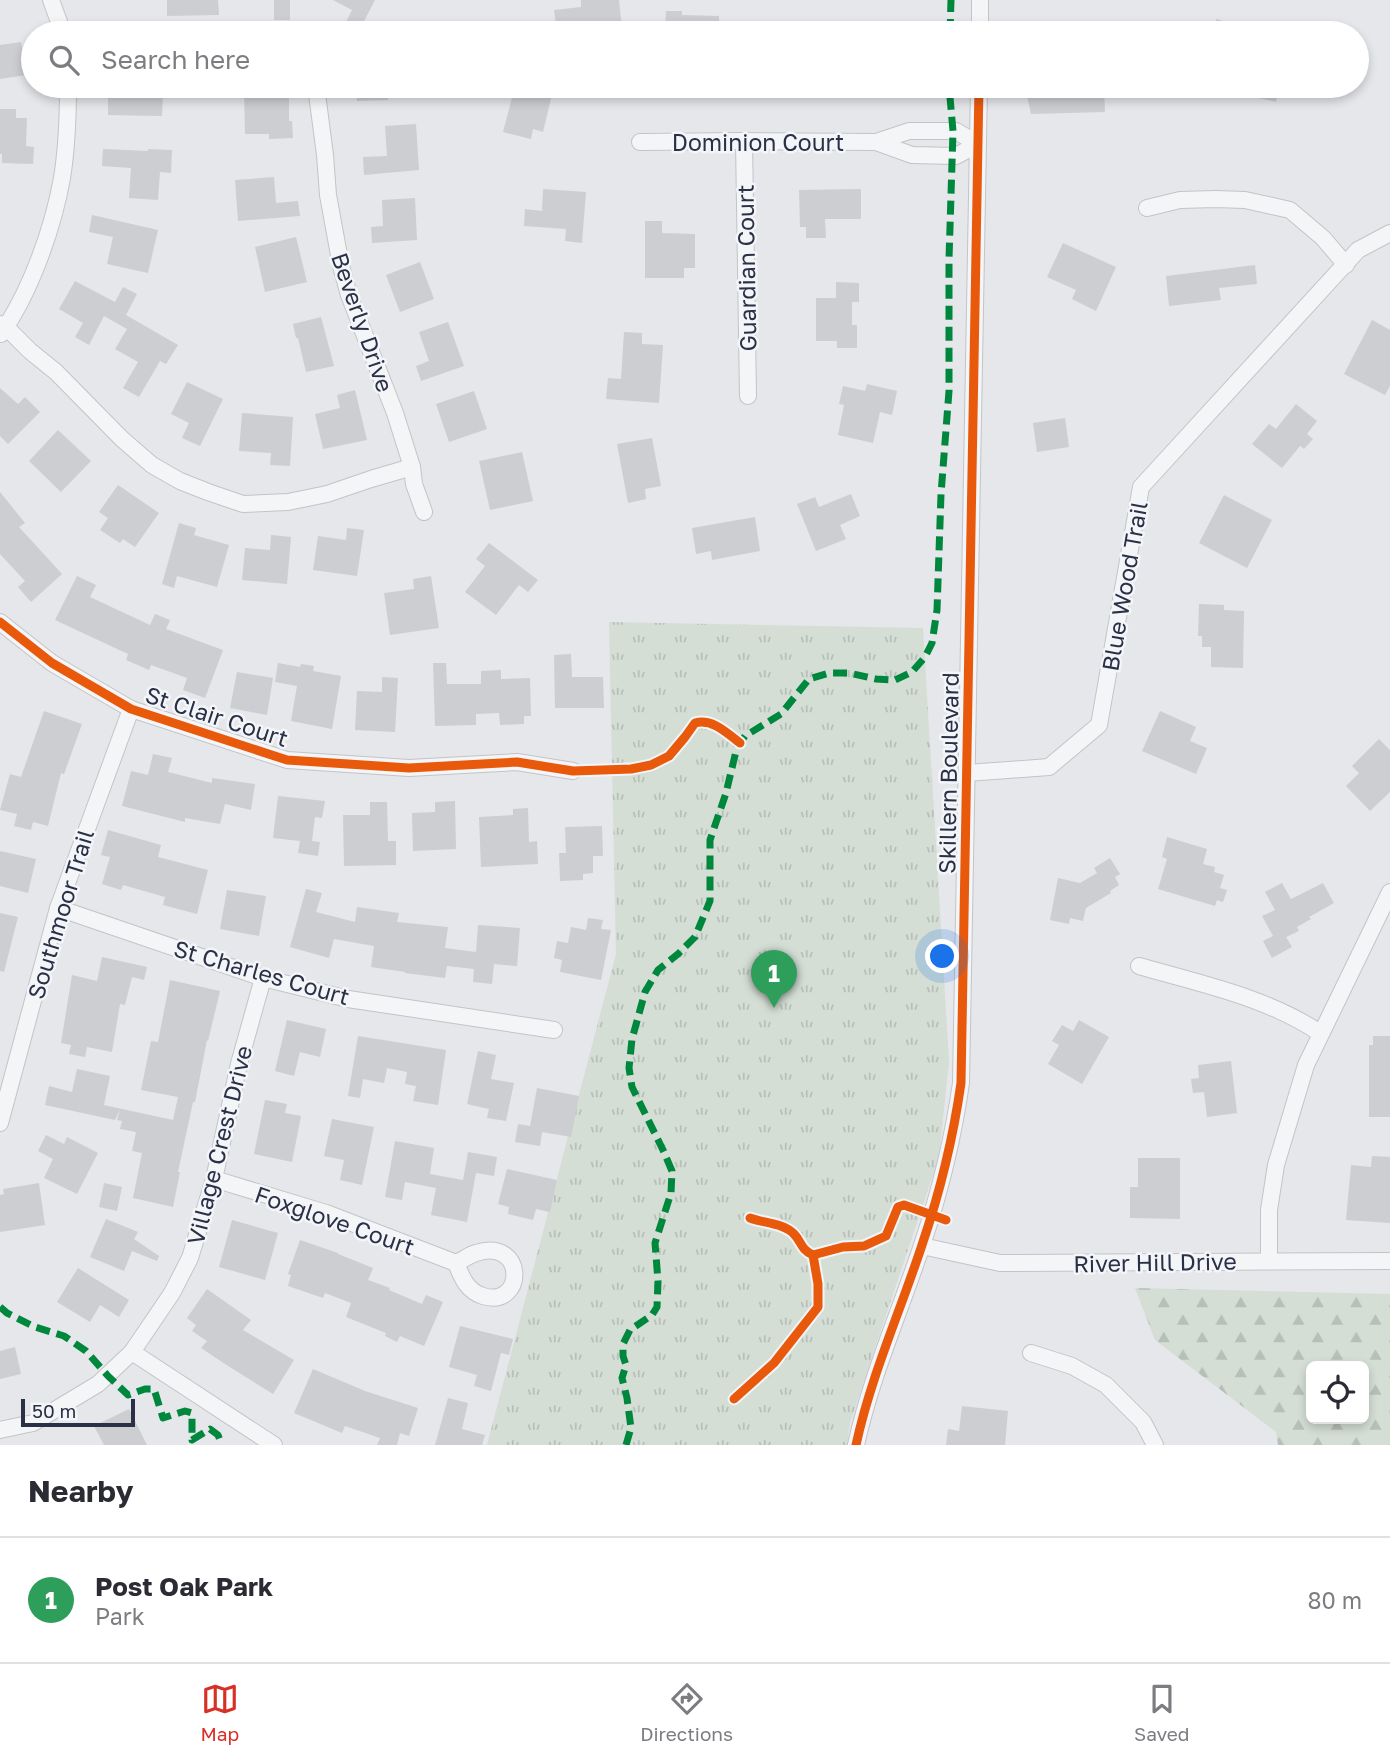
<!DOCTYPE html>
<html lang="en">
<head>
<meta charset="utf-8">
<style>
	body { margin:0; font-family:"Golos Text",sans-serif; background:#f7f7f7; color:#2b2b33 }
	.controls { position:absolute; right:21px; bottom:21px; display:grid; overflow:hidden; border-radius:10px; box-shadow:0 4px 10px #0003 }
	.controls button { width:63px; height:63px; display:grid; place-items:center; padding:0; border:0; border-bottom:2px solid #e1e1e2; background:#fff; color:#2b2b33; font:35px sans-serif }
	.scale { position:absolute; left:21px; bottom:18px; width:114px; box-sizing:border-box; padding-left:7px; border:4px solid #2a3045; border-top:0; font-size:19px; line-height:24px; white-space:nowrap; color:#2a3045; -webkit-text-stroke:5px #f3f5f9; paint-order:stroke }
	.you { position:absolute; left:943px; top:957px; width:24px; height:24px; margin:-18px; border:5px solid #fff; border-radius:50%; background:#1a73e8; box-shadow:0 0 0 10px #1a73e833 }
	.badge { display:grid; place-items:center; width:46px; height:46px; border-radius:50%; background:#d93025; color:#fff; font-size:23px; font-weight:700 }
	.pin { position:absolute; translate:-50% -58px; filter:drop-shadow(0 2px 4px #0008) }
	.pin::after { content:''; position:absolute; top:37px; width:24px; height:21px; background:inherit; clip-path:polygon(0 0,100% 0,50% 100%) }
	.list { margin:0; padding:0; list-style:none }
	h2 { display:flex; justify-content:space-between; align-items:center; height:91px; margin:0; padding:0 28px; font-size:30px }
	h2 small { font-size:23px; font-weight:400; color:#7c7c81 }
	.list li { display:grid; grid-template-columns:46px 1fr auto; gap:21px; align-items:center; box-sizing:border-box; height:126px; padding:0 28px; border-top:2px solid #e1e1e2 }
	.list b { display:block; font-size:26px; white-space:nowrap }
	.list p { margin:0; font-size:23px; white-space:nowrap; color:#7c7c81 }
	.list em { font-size:23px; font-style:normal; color:#7c7c81 }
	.icon { flex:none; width:38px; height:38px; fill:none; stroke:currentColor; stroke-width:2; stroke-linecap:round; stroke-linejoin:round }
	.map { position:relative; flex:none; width:1390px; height:1445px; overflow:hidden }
	.search { position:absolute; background:#fff; box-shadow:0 4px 10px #0003; left:21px; right:21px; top:21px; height:77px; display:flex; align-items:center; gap:18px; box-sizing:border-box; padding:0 24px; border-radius:38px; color:#7c7c81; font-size:26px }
	.sheet { height:217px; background:#fff }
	nav { display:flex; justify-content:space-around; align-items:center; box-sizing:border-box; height:98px; border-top:2px solid #e1e1e2; background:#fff; font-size:19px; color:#7c7c81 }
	nav a { display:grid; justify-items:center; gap:4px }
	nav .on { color:#d93025 }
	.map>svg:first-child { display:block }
	.forest { fill:url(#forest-firs); fill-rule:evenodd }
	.park { fill:url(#park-tufts) }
	.building { fill:#ccced2 }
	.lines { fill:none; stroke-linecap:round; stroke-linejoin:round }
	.minor-casing { stroke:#c2c4c8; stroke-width:18 }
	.minor { stroke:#f4f5f7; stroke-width:16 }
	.quiet { stroke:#00873e; stroke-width:7; stroke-dasharray:14 7; stroke-linecap:butt }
	.cycleway-casing { stroke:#f3f5f9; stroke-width:13 }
	.cycleway { stroke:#e8590c; stroke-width:9 }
	.labels { text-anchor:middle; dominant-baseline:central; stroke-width:5; stroke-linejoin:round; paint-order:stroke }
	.street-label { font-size:23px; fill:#2a3045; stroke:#f3f5f9 }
</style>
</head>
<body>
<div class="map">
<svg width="1390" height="1445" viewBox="0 0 1390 1445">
	<defs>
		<pattern id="forest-firs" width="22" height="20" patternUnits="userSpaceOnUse" patternTransform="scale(1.75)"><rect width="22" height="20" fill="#d4ded5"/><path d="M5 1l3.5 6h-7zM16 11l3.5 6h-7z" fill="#b6bfb8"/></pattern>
		<pattern id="park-tufts" width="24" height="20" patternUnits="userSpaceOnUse" patternTransform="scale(1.75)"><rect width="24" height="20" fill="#d4ded5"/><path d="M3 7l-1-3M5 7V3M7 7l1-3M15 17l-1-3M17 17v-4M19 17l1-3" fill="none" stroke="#b6bfb8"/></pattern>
	</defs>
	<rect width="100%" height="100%" fill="#e5e7ea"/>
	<path class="forest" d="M1135,1288l255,6v151h-112l-2,-13 -121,-92zM1311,1366h53v53h-53z"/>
	<polygon class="park" points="609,622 923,628 949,1062 939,1157 850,1423 847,1445 487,1445 616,954"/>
	<g class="building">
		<polygon points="167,0 218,0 219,15 167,16"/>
		<rect x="274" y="0" width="16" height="20"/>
		<polygon points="333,0 375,0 360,29 346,22 352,10"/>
		<polygon points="581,0 619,0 622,29 585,33 557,33 554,10 581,7"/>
		<polygon points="666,11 682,11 682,15 719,16 719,33 665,33"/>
		<polygon points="1216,19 1255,29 1255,33 1213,33"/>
		<polygon points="21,42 26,75 0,79 0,45"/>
		<polygon points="120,86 153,86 152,93 163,94 162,116 108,115 108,98 120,98"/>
		<polygon points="356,86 387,86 388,100 357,101"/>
		<polygon points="515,86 554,86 543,132 533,129 531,139 503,132"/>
		<polygon points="1025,86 1104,86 1105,112 1031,114"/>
		<polygon points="1227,86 1280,86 1276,102 1227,91"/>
		<polygon points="275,87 275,95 289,94 289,121 292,121 293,138 269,139 269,134 245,134 244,88"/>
		<polygon points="0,109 16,109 16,118 27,118 26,146 34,147 33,164 2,163 2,154 0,154"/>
		<polygon points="416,124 419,170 364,175 363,157 387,156 385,126"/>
		<polygon points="103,149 148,151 148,149 172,150 171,173 160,172 158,200 129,198 131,168 102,166"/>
		<polygon points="274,177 276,203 298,201 300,216 238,221 235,180"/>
		<polygon points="543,189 586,192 582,243 565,241 566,229 524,226 525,209 542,211"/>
		<polygon points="861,189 861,219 825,219 826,238 806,238 806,227 800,227 799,190"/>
		<polygon points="415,198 417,240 372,243 371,227 383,226 382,200"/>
		<polygon points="92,215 158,230 148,273 107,264 113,237 89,232"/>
		<polygon points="645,221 662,221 662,233 695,234 695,268 684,268 684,278 645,278"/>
		<polygon points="296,237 307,282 265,292 255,247"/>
		<polygon points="1063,243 1116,267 1096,311 1072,299 1076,290 1047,277"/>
		<polygon points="420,262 434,299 400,312 386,275"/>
		<polygon points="1255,265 1257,284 1219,288 1221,300 1169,306 1166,276"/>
		<polygon points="75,281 115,302 123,287 137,294 126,315 178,345 166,364 160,361 139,397 123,388 138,362 115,349 127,329 104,316 89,345 75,337 83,323 59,309"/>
		<polygon points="836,282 859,283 859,302 852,302 852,325 857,325 857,348 837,348 837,341 816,341 816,298 836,298"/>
		<polygon points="321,317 334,366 306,372 298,338 296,338 293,324"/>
		<polygon points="1372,320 1390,330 1390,386 1385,395 1344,374"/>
		<polygon points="448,322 464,366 421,381 416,366 429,361 419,332"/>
		<polygon points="624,332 642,333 642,344 663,345 659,403 606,399 608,378 621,379"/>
		<polygon points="187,382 223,399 200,446 182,438 189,423 171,414"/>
		<polygon points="867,384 897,391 892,415 880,412 873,443 838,435 844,405 839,404 843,386 865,391"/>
		<polygon points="0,388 18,404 25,397 40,412 8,444 0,436"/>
		<polygon points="355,390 367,440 323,449 315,414 340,408 337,395"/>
		<polygon points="474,391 487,429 449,442 436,404"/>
		<polygon points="1296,404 1317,421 1307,434 1313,439 1304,449 1300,446 1282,468 1252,444 1269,424 1276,429"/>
		<polygon points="242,413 293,417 290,466 270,465 271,453 239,451"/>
		<polygon points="1065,418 1069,447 1037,452 1033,423"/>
		<polygon points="58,430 91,461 61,492 29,461"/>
		<polygon points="652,438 661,486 645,489 646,499 628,503 617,444"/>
		<polygon points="522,452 533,501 490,510 479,461"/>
		<polygon points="118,485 159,513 135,547 123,539 120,543 100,530 108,518 99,512"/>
		<polygon points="0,492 25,523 19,527 62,574 31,602 18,587 25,581 0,554"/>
		<polygon points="851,494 860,516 840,525 846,539 816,551 797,504 815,497 819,507"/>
		<polygon points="1224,495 1272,520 1247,568 1199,543"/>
		<polygon points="755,517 760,551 712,560 711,551 696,554 692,528"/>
		<polygon points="179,523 196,528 194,535 229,545 217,587 177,576 174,588 162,584"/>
		<polygon points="347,528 364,530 357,576 313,570 318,536 346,540"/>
		<polygon points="271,535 291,537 287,584 242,580 245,548 270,550"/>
		<polygon points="489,543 538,580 528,592 519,585 496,615 465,592 485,566 476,559"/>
		<polygon points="77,576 96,585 90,597 150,625 155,614 170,620 166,629 223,650 205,698 183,690 187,678 151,665 149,670 126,660 128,654 55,620"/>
		<polygon points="431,576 439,628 390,635 384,593 414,589 413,579"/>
		<polygon points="1199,604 1224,605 1224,610 1244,611 1243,668 1211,667 1211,647 1202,647 1202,636 1198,636"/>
		<polygon points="571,654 572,677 603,677 604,708 555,708 554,655"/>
		<polygon points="278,663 300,667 301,664 314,666 313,671 341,676 332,729 291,721 297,686 275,682"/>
		<polygon points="433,663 446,663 447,684 481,684 481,671 501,670 501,679 530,678 531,716 524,716 524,724 500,725 499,713 476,714 476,725 435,726"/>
		<polygon points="237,672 273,678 267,715 230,708"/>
		<polygon points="382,677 398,678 395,732 355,730 357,691 382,692"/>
		<polygon points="44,711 82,724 64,774 61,773 48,826 33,822 31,830 14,826 17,814 0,810 10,774 21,777"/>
		<polygon points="1160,711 1196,727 1190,741 1207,748 1196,774 1142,751"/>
		<polygon points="1379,739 1390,750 1390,792 1370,811 1346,786 1359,773 1352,766"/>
		<polygon points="153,754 172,758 168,772 212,783 212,778 255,784 251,810 225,804 220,824 185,818 185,822 122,806 131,771 148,775"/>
		<polygon points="278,796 325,801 322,818 315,817 312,841 320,842 318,856 298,853 300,841 273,838"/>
		<polygon points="455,801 456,849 413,851 412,813 435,812 435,802"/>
		<polygon points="370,802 387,802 388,841 396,841 396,865 344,866 343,815 370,815"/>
		<polygon points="528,808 529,842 537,841 538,864 481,867 479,817 513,815 513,809"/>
		<polygon points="602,826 603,856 593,856 593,873 583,874 583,880 560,881 559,853 566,853 565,827"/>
		<polygon points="108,830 161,845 158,857 208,870 197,914 163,905 165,897 123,885 121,890 102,884 110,857 101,855"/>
		<polygon points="1167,837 1207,849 1203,864 1215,867 1214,872 1224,875 1220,888 1227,890 1223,902 1217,900 1215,906 1158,889 1167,859 1162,857"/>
		<polygon points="0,851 36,859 28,893 0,886"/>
		<polygon points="1110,858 1120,874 1115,877 1119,885 1110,891 1111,893 1086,908 1083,921 1070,918 1069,924 1050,920 1058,878 1080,883 1097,873 1094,868"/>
		<polygon points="1282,883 1291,899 1323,883 1334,903 1309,917 1311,919 1297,927 1299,931 1286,937 1292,947 1272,958 1263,941 1273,936 1262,916 1275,910 1265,892"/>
		<polygon points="306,889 322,893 316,912 355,922 357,907 399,913 397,922 448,927 445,948 476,952 478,925 520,928 517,966 494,964 492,984 473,982 474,969 447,966 445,978 405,973 405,972 371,967 374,946 334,939 329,958 290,947"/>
		<polygon points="227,890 266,896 259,936 220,929"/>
		<polygon points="0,913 18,917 4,972 0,971"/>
		<polygon points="588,918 603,920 601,929 611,930 601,980 560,972 562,960 554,958 557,941 568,943 571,927 586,930"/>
		<polygon points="102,957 147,967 144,980 132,977 125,1005 120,1004 112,1052 87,1047 85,1057 69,1054 71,1045 61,1043 72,975 97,981"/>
		<polygon points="170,980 220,991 208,1041 207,1040 195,1102 193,1102 178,1172 180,1172 173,1207 133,1198 142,1153 132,1151 136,1132 120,1129 122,1121 117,1120 120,1110 115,1120 45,1105 49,1086 72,1092 77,1069 110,1076 104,1105 173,1120 178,1097 141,1090 151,1041 158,1042"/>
		<polygon points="287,1020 326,1029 320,1057 300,1052 294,1076 275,1071"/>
		<polygon points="1079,1020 1109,1037 1082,1084 1048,1064 1059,1045 1052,1041 1062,1025 1073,1031"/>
		<polygon points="358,1036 446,1050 438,1105 413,1101 416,1086 405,1084 407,1072 387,1068 384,1083 363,1079 360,1098 348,1096"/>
		<polygon points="1373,1036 1390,1036 1390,1117 1369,1117 1369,1045 1373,1045"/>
		<polygon points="478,1051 496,1055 491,1079 514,1083 506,1121 487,1118 489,1109 467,1104"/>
		<polygon points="1231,1061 1237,1113 1207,1117 1204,1092 1193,1093 1191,1079 1199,1078 1198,1065"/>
		<polygon points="537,1088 579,1096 571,1137 542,1132 540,1146 515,1142 518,1124 530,1126"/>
		<polygon points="265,1100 287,1104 285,1113 301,1116 292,1162 254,1154"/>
		<polygon points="332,1119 374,1127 362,1185 340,1180 344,1160 324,1156"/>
		<polygon points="46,1135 64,1144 67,1137 98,1153 77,1194 44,1178 53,1159 38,1151"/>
		<polygon points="395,1141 434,1148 430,1174 463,1180 468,1152 497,1157 494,1176 476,1173 467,1222 431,1215 436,1188 405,1182 402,1200 385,1197"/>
		<polygon points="1372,1156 1390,1157 1390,1223 1346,1220 1351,1165 1371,1167"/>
		<polygon points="1138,1158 1180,1158 1180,1219 1130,1218 1130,1187 1138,1187"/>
		<polygon points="507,1169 557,1180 550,1212 536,1209 533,1220 508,1214 509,1207 498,1204"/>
		<polygon points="39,1183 45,1225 0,1232 0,1195 4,1194 3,1189"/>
		<polygon points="104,1183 122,1187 117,1211 99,1207"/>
		<polygon points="106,1219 138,1232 134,1239 159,1256 157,1261 132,1251 124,1271 90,1257"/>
		<polygon points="232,1220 278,1233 265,1280 219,1267"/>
		<polygon points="300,1240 338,1253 338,1254 373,1268 368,1280 390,1288 389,1290 422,1304 426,1295 443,1302 424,1346 400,1336 397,1342 385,1336 386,1333 346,1317 351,1303 325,1293 323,1298 288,1286 291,1275 288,1274"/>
		<polygon points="78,1268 129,1300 119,1317 100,1305 90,1322 57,1302"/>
		<polygon points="207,1289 251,1320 243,1330 294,1360 273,1394 225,1364 201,1348 207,1341 192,1331 196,1325 187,1318"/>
		<polygon points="460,1326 513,1339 509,1355 501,1353 491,1391 474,1386 477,1375 449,1367"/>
		<polygon points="15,1347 21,1374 0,1379 0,1351"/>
		<polygon points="313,1369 365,1391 418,1408 409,1436 400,1433 397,1445 377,1445 380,1438 345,1426 342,1433 294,1413"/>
		<polygon points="448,1398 468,1403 462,1429 485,1435 482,1445 435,1445"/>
		<polygon points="962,1406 1008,1411 1005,1445 946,1445 948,1429 959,1431"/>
		<polygon points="129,1409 147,1445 104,1445 94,1426"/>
	</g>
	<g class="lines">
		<defs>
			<g id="minor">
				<polyline points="51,0 63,33"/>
				<polyline points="980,33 980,0"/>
				<polyline points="316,86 325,155 328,195 341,266 349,295 395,413 412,467 414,484 424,512"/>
				<polyline points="744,141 748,396"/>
				<polyline points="640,142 744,141 876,142 909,131 956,131 978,144"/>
				<polyline points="876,142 912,155 956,156 978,144"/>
				<polyline points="1147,208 1180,200 1215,199 1245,200 1290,210 1323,238 1346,265"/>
				<polyline points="0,324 6,327 30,351 56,372 122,439 152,465 180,481 208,492 243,504 288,502 327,494 371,479 412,467"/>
				<path d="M1,334c30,-43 52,-106 61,-156 5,-31 6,-61 6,-92"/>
				<polyline points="0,622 52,663 131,709 287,760 409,768 517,762 573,771"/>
				<polyline points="967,773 1049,767 1099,725 1141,487 1358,250 1390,233"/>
				<polyline points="58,908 263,978 348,999 554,1030"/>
				<path d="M1139,966c62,18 127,31 181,67"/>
				<polyline points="0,1123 58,908 131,709"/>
				<path d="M214,1179l112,34 130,50c6,15 11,28 27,33 42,13 44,-59 -7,-43 -7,2 -13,7 -20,10"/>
				<polyline points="922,1246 1000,1263 1390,1261"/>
				<polyline points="1269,1261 1269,1210 1276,1165 1306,1065 1390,892"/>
				<polyline points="132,1352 274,1445"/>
				<polyline points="1031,1353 1072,1366 1106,1385 1143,1422 1155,1445"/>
				<polyline points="0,1430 33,1423 98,1384 132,1352 172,1293 190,1258 214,1179 239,1064 263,978"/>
				<path d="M856,1445c15,-69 44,-133 66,-200 18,-53 31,-106 39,-162l18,-997"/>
			</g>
		</defs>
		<use href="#minor" class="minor-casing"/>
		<use href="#minor" class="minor"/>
		<g class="quiet">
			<polyline points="950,33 951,0"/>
			<polyline points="0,1307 7,1313 35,1327 64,1336 86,1351 108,1376 128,1395 145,1389 154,1389 163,1418 185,1411 192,1413 192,1440 210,1429 218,1435 222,1445"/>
			<polyline points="626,1445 631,1428 627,1398 622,1378 626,1365 623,1356 623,1344 630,1330 652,1315 657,1307 658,1281 655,1243 671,1193 672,1171 663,1150 632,1087 629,1068 632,1039 645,992 658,970 678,954 695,937 710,901 710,840 726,793 737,747 745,736 781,714 809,679 829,673 849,673 876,679 895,680 912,672 925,657 932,643 937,610 941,494 949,391 949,259 953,131 949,86"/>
		</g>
		<defs>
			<g id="cycleway">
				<path d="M0,622l52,41 79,46 156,51 122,8 108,-6 56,9 58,-2 20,-4 18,-9 16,-19 10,-14c17,-5 32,10 45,20"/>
				<path d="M750,1218c13,5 33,5 44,16 8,8 6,15 19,21l30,-8 21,-1 22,-10 12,-29 6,-2 42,15"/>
				<polyline points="734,1399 774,1363 818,1307 818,1284 813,1255"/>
				<path d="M856,1445c15,-69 44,-133 66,-200 18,-53 31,-106 39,-162l18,-997"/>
			</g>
		</defs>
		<use href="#cycleway" class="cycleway-casing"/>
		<use href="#cycleway" class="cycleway"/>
	</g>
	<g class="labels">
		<g class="street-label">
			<text x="758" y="142">Dominion Court</text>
			<text transform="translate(746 268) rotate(-91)">Guardian Court</text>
			<text transform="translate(363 322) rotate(71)">Beverly Drive</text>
			<text transform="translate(1124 586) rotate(-80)">Blue Wood Trail</text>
			<text transform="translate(217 716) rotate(18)">St Clair Court</text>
			<text transform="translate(948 773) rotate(-89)">Skillern Boulevard</text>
			<text transform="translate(60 914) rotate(-73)">Southmoor Trail</text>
			<text transform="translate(262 972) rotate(16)">St Charles Court</text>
			<text transform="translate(219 1145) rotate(-76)">Village Crest Drive</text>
			<text transform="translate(335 1220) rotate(19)">Foxglove Court</text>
			<text transform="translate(1155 1262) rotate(-1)">River Hill Drive</text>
		</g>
	</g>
</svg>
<div class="controls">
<button><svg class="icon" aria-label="locate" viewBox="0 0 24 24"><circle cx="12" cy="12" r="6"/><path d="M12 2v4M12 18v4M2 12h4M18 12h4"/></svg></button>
</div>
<div class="scale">50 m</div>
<div class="you"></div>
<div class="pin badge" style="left:774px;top:1008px;background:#2e9e5b">1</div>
<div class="search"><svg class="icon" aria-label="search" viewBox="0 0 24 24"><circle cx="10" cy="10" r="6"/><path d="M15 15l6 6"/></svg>Search here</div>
</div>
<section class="sheet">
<h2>Nearby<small></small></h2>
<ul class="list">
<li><span class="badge" style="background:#2e9e5b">1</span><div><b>Post Oak Park</b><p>Park</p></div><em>80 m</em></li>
</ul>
</section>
<nav>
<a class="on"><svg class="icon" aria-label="map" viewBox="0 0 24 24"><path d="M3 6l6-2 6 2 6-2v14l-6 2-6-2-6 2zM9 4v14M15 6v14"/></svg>Map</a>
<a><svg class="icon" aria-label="directions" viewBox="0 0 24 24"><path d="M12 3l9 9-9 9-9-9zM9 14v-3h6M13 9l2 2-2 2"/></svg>Directions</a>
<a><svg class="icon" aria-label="saved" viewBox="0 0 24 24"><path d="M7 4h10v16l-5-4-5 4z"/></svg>Saved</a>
</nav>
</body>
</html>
